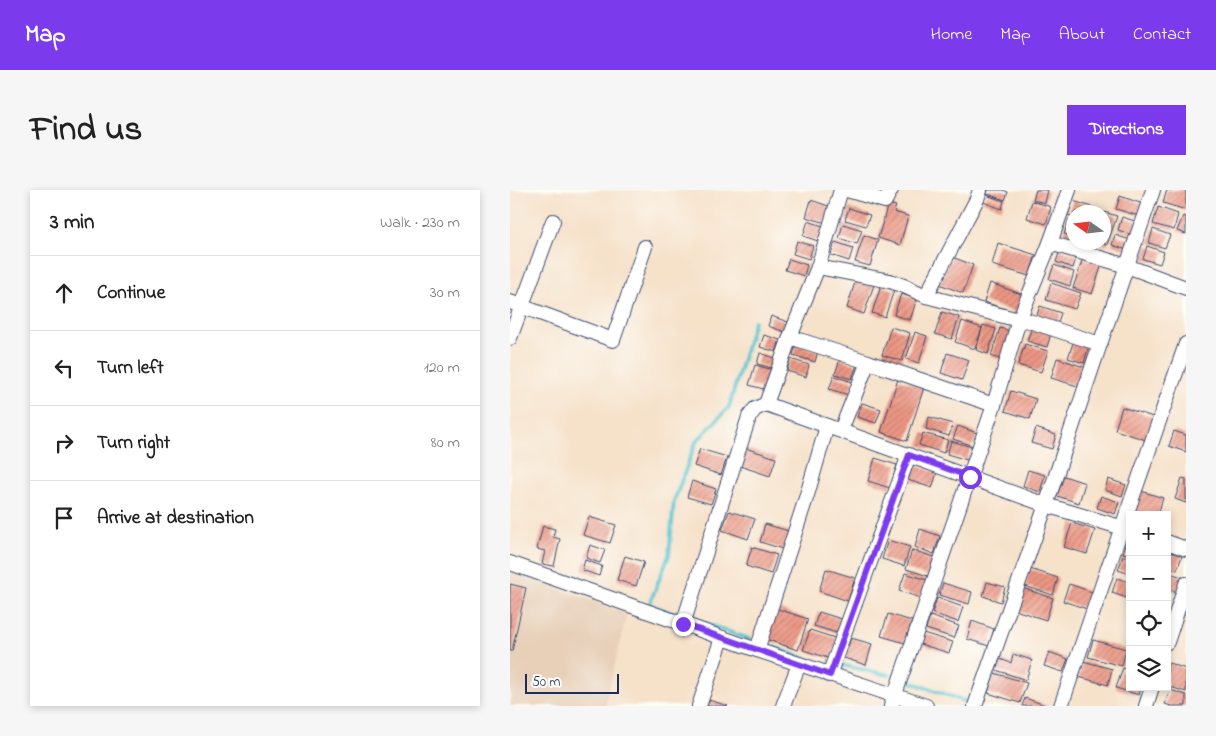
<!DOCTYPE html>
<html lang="en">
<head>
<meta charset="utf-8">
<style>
	body { margin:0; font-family:"Indie Flower",sans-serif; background:#f6f6f6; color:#222 }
	.controls { position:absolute; right:15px; bottom:15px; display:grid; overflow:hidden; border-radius:0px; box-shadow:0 2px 8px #0003 }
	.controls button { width:45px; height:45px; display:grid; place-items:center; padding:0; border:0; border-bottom:1px solid #e0e0e0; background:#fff; color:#222; font:25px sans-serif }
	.compass { position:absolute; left:556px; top:15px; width:45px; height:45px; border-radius:50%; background:#fff; box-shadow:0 2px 8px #0003; rotate:284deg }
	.scale { position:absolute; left:15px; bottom:12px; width:94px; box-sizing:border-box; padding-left:5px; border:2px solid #1b2f5e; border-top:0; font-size:14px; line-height:18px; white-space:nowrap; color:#1b2f5e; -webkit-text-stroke:4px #fdfcf7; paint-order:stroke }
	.stop { position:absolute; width:15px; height:15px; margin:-11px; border:4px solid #7c3aed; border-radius:50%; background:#fff }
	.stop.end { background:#7c3aed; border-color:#fff; box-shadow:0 1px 5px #0008 }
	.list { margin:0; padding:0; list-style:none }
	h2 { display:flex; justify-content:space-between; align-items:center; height:65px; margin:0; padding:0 20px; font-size:21px }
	h2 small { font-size:16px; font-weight:400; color:#767676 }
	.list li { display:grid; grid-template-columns:32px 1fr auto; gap:15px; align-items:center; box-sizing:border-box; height:75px; padding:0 20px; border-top:1px solid #e0e0e0 }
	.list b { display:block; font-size:19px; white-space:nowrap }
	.list em { font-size:16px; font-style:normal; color:#767676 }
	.icon { flex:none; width:28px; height:28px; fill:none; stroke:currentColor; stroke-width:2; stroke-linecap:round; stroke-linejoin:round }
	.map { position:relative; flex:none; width:676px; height:516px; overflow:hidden; border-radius:0px }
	header { display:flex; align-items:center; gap:30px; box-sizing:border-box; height:70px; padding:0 25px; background:#7c3aed; color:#fff }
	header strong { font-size:24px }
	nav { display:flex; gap:28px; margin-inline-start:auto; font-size:18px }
	.intro { display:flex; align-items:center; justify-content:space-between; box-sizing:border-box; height:120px; padding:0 30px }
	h1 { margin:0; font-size:35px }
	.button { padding:12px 22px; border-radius:0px; background:#7c3aed; color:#fff; font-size:18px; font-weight:700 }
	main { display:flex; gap:30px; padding:0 30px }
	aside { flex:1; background:#fff; border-radius:0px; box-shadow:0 2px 8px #0003 }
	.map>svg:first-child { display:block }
	.built { fill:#e7cfb8 }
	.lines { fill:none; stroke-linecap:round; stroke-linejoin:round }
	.stream { stroke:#56c3cf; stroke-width:4 }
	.building { fill:url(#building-hatch) }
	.minor-casing { stroke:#3c4a6e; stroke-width:16 }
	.minor { stroke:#fff; stroke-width:14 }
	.route { stroke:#7c3aed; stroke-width:6 }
</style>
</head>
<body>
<header>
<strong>Map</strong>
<nav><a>Home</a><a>Map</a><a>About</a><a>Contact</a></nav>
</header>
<div class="intro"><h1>Find us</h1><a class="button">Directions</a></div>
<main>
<aside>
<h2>3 min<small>Walk · 230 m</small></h2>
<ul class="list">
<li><svg class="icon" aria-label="ahead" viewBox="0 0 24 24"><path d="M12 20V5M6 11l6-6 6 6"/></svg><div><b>Continue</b></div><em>30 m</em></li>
<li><svg class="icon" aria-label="left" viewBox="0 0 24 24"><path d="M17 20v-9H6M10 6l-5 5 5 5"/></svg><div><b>Turn left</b></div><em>120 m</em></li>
<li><svg class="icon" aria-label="right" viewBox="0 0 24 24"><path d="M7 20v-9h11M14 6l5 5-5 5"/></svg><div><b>Turn right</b></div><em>80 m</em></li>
<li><svg class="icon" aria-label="arrive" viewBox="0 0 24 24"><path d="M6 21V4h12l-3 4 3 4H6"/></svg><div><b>Arrive at destination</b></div></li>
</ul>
</aside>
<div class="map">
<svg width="676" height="516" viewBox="0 0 676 516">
	<defs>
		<pattern id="building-hatch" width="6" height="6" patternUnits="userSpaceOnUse" patternTransform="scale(1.25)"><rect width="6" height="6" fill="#ed9784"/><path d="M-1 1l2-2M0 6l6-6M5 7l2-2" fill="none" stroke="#bf7c6f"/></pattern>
	</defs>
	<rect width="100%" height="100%" fill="#fdfcf7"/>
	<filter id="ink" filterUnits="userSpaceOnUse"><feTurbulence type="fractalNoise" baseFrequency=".02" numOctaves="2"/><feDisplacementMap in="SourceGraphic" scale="10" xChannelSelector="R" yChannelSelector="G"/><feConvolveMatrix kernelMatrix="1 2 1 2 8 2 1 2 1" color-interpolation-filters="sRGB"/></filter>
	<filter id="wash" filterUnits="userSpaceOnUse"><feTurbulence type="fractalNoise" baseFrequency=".0096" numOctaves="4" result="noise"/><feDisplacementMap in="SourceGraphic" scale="20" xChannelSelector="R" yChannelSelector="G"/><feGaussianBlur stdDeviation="1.12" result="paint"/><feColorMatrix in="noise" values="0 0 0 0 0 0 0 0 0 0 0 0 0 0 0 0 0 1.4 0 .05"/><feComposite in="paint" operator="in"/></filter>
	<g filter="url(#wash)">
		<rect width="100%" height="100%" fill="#f6e1c9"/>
		<polygon class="built" points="0,382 117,423 95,516 0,516"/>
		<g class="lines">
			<g class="stream">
				<polyline points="165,424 139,415 159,365 164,311 186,252 219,217 244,131"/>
				<polyline points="185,430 239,449"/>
				<polyline points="259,456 310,474"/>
				<polyline points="331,475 379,485"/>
				<polyline points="398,491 454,511"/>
			</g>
		</g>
		<g id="blocks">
			<g class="building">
				<polygon points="478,0 493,0 498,2 495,10 477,4"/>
				<polygon points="526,0 538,0 535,13 523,10"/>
				<polygon points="657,0 676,0 676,20 653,13"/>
				<polygon points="476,5 494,11 492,19 473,12"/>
				<polygon points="610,6 633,14 629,26 606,19"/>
				<polygon points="301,10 321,17 316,33 296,27"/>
				<polygon points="522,11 541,17 536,34 517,28"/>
				<polygon points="563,11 585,18 583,22 564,22 564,27 558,25"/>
				<polygon points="378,14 386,16 384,22 398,26 390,55 368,48"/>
				<polygon points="648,17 668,24 664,40 643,34"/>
				<polygon points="339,18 360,25 356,36 335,30"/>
				<polygon points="594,22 607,26 597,55 594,54"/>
				<polygon points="673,26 676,27 676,44 667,41"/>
				<polygon points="612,27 628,32 623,45 608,40"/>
				<polygon points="559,29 564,30 564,47 554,44"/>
				<polygon points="298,31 313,36 308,51 293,46"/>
				<polygon points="333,34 352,40 347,54 329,48"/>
				<polygon points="643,39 660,45 655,58 639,53"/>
				<polygon points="354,45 368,50 360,76 345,72"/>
				<polygon points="605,45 620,50 617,60 602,55"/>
				<polygon points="287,51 303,56 299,69 283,64"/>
				<polygon points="325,52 343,58 339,71 321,65"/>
				<polygon points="488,53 526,65 519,86 482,75"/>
				<polygon points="637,56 654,62 650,74 633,69"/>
				<polygon points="550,60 567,65 563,78 546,72"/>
				<polygon points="442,67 463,75 453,103 429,94"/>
				<polygon points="573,68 592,74 582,104 563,98"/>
				<polygon points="279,69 297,75 294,86 275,80"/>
				<polygon points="544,75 564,82 560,96 539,89"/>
				<polygon points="346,89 364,95 354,124 337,118"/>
				<polygon points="480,93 514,105 508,123 474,112"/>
				<polygon points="541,93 571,103 565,119 536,110"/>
				<polygon points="371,96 384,100 375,127 362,123"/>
				<polygon points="391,104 407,109 400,130 384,125"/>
				<polygon points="530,116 551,123 546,138 525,131"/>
				<polygon points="432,122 449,127 442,149 425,144"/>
				<polygon points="261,126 278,132 275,142 258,136"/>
				<polygon points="452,131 472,138 465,159 445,152"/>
				<polygon points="523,134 542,140 537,157 517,151"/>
				<polygon points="473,135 486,139 478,164 466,160"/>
				<polygon points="381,137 400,143 392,171 372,165"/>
				<polygon points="490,138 503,142 494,171 481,166"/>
				<polygon points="405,142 417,146 409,173 396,169"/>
				<polygon points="254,145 270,150 266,162 250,157"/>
				<polygon points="564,150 579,155 574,173 558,168"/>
				<polygon points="286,154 308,161 305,172 283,165"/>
				<polygon points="515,154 538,161 531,182 508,175"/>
				<polygon points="250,163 265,168 262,178 247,174"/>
				<polygon points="437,163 459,170 452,190 431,183"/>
				<polygon points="547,168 580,179 574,198 541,188"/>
				<polygon points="280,169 299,175 296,187 277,181"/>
				<polygon points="330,169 347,175 342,189 325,184"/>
				<polygon points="245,175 263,180 257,200 239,195"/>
				<polygon points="324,186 343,192 339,205 319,199"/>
				<polygon points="388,189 414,197 397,251 371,242"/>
				<polygon points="501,201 526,209 520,229 495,221"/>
				<polygon points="352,213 371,219 366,233 347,227"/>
				<polygon points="612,217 643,227 636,250 605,240"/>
				<polygon points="419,227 443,234 439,246 416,239"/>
				<polygon points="448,236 467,243 463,256 443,249"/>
				<polygon points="526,238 546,245 542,259 521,253"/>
				<polygon points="664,241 676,245 676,262 659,256"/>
				<polygon points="413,243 438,250 434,263 409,255"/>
				<polygon points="441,251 462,257 457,270 437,264"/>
				<polygon points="235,258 266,268 260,286 230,276"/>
				<polygon points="190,259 217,267 211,285 184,276"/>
				<polygon points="365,268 387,275 380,298 358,291"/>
				<polygon points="403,275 427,283 422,298 398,290"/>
				<polygon points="518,280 535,285 530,302 513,296"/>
				<polygon points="554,286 575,293 569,313 547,306"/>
				<polygon points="672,288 676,289 676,313 665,309"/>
				<polygon points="598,289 616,295 612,306 595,300"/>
				<polygon points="182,291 206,299 201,314 177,307"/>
				<polygon points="631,301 653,308 648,325 623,325"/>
				<polygon points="591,306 609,312 605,324 587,318"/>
				<polygon points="219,321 245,329 238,349 212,340"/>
				<polygon points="79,327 106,335 100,353 73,345"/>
				<polygon points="562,333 585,340 577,364 554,357"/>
				<polygon points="255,334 282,342 276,360 250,352"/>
				<polygon points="33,336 45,339 43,347 50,349 44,376 32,374 35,361 27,359"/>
				<polygon points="410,339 430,346 424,364 405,357"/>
				<polygon points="378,350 400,357 394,376 372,369"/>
				<polygon points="616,353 620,354 620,365 613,363"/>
				<polygon points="80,355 95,360 90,373 76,368"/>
				<polygon points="242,357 267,365 261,384 236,376"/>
				<polygon points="402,360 424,367 418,386 396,379"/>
				<polygon points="661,362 672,366 667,380 657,377"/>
				<polygon points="115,366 134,372 126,396 107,390"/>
				<polygon points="613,366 620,369 620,384 608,380"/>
				<polygon points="75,370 92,376 89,386 72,380"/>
				<polygon points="316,379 345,388 338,411 309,401"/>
				<polygon points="520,379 548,388 543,405 515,396"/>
				<polygon points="657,382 672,387 668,402 657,399"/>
				<polygon points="395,383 417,390 411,408 389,401"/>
				<polygon points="607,388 620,392 620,409 602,403"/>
				<polygon points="477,392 495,397 491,412 473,406"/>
				<polygon points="433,393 462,402 459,414 429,405"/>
				<polygon points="0,394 16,398 2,461 0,461"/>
				<polygon points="559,394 585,403 580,420 553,411"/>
				<polygon points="512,398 543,408 536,430 505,420"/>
				<polygon points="427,408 453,417 448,432 422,423"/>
				<polygon points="265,418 298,429 288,460 255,449"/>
				<polygon points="309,422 335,430 330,444 304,436"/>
				<polygon points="378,424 402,431 395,453 371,446"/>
				<polygon points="420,426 449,436 444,448 416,439"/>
				<polygon points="462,431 484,439 479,456 457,449"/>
				<polygon points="300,440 328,449 321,469 293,460"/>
				<polygon points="413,443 443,452 439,463 410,454"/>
				<polygon points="341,448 362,454 356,475 334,468"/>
				<polygon points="583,450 616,459 612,476 578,467"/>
				<polygon points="539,462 558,469 553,482 534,476"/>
				<polygon points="503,464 522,470 516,490 486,480 490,469 501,473"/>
				<polygon points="573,471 602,479 598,495 569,487"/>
				<polygon points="659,473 676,479 676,502 657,496 657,477"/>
				<polygon points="613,478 620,480 620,497 631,497 629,505 606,498"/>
				<polygon points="484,483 517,493 510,513 478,503"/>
				<polygon points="660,500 676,505 676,516 661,516 655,514"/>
				<polygon points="515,508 538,516 512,516"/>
				<polygon points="199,510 218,516 197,516"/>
			</g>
		</g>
	</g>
	<g filter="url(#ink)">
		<use href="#blocks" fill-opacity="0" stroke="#3c4a6e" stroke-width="1"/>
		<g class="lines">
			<defs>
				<g id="minor">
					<polyline points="337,0 375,11 381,0"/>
					<polyline points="540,53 617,76 676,98"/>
					<polyline points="308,77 380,91 394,96 416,106 509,130 516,130 590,154"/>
					<polyline points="416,106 467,9 470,0"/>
					<polyline points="0,112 103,150 135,57"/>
					<polyline points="280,147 358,172 331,240"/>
					<polyline points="0,148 43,31"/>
					<polyline points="358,172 484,215"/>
					<polyline points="256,214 536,315 620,340"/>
					<polyline points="657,352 676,359"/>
					<polyline points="0,373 247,460 416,516"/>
					<polyline points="173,434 239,227 245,219 256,214 280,147 308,77 331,0"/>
					<polyline points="657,452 676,394"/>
					<polyline points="247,460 297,305 317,236"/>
					<polyline points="319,485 399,265"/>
					<polyline points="189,516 212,448"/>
					<polyline points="273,516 289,474"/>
					<polyline points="381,516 484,215 509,130 540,53 559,0"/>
					<polyline points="465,516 536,315 590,154 643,0"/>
					<polyline points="551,516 612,337 676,154"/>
					<polyline points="636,516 642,497"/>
				</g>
			</defs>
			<use href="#minor" class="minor-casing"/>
			<use href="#minor" class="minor"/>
		</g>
	</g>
	<g class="lines" filter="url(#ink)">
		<polyline class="route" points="173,434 320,485 399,265 460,287"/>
	</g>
</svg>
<div class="controls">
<button>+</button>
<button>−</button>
<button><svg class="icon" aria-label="locate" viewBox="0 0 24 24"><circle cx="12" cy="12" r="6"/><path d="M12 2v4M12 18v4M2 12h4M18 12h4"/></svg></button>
<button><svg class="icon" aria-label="layers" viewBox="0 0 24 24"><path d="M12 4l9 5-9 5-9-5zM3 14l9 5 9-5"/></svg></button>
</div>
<svg class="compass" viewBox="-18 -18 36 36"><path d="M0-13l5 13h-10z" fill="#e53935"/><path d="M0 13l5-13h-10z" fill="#767676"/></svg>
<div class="scale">50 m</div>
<div class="stop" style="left:460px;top:287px"></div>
<div class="stop end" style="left:173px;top:434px"></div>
</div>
</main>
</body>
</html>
